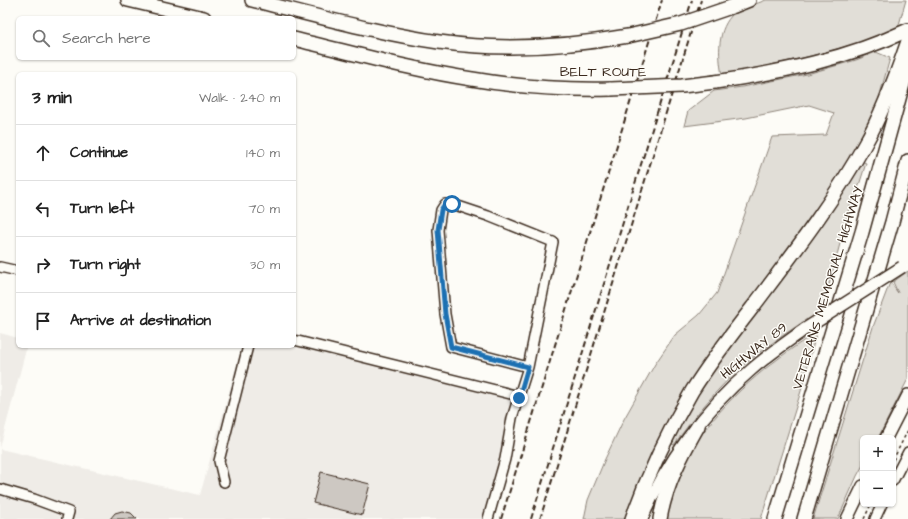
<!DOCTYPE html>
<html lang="en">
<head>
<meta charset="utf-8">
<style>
	body { margin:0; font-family:"Architects Daughter",sans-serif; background:#f6f6f6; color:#222 }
	.controls { position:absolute; right:12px; bottom:12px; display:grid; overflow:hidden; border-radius:6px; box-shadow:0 1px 3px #0004 }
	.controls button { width:36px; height:36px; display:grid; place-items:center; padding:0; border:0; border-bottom:1px solid #e0e0e0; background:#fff; color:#222; font:20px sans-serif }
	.stop { position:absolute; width:12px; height:12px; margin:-9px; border:3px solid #1f6fb2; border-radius:50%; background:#fff }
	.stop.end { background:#1f6fb2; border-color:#fff; box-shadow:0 1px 4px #0008 }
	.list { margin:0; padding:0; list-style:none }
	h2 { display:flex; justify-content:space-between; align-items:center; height:52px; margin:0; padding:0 16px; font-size:17px }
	h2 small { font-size:13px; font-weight:400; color:#767676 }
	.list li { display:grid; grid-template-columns:26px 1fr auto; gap:12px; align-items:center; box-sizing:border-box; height:56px; padding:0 16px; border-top:1px solid #e0e0e0 }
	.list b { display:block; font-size:15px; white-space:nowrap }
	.list em { font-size:13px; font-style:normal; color:#767676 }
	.icon { flex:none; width:22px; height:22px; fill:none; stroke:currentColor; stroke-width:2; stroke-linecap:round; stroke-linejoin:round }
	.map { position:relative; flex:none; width:908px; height:519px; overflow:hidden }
	.search { position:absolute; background:#fff; box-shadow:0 1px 3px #0004; left:16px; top:16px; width:280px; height:44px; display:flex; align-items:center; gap:10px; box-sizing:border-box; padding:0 14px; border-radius:6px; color:#767676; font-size:15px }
	.panel { position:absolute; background:#fff; box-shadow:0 1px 3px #0004; left:16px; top:72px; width:280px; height:276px; border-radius:6px }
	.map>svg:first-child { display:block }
	.built { fill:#efece7 }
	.green { fill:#e1ded7; stroke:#8e847a }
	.building { fill:#cdc8c2; stroke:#3b2a1e }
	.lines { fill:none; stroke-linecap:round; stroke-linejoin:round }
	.minor-casing { stroke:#3b2a1e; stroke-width:12 }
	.major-casing { stroke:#3b2a1e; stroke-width:14 }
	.highway-casing { stroke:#3b2a1e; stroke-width:16 }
	.path { stroke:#3b2a1e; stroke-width:1.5; stroke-dasharray:3 3; stroke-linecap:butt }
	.minor { stroke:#fdfcf7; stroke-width:9 }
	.major { stroke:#fdfcf7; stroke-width:11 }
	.highway { stroke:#fdfcf7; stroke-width:13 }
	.rail { stroke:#3b2a1e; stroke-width:2; stroke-dasharray:6 3; stroke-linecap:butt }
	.major-bridge-casing { stroke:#3b2a1e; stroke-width:14; stroke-linecap:butt }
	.highway-bridge-casing { stroke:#3b2a1e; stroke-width:16; stroke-linecap:butt }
	.major-bridge { stroke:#fdfcf7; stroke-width:11 }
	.highway-bridge { stroke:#fdfcf7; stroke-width:13 }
	.route { stroke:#1f6fb2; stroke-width:5 }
	.labels { text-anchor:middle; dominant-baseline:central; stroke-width:3; stroke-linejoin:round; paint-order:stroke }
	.street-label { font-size:14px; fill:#3b2a1e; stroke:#fdfcf7 }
</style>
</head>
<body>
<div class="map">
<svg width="908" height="519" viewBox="0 0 908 519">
	<rect width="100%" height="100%" fill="#fdfcf7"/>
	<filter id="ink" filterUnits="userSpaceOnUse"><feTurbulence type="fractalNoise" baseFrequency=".025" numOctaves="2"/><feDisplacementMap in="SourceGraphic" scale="8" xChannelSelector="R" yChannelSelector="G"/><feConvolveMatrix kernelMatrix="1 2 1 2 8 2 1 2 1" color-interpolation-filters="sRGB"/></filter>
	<g filter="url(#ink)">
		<g class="built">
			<polygon points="0,333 18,338 18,346 27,346 0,448"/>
			<polygon points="242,346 292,346 523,399 509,453 488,519 0,519 0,449 200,495"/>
		</g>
		<g class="green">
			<path d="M766,0h140l-8,28c-57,24 -117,35 -176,47 -4,-21 -5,-46 12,-62 5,-4 25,-10 32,-13z"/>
			<polygon points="876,52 890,58 876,109 842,172 816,211 664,429 641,477 626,519 584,519 588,500 605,459 624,419 655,364 675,335 699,315 717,293 772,137 826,135 834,113 809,105 746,118 684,126 688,111 714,91 742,87 807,74 856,60"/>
			<path d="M862,161l4,2 -11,35 -4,4 -50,189 -40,128h-97c4,-14 8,-30 13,-44 3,-7 8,-14 12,-21 29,-49 71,-84 117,-115l1,-20c-23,16 -46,31 -67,49 -25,23 -47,50 -66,77l-4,-2 35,-64z"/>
			<polygon points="908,271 908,379 878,438 863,438 863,465 857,476 838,519 813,519 873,327 889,285 891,283 898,293 893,282"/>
		</g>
		<g class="building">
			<polygon points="321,472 370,484 362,515 313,503"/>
			<polygon points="122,511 131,513 137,519 110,519 115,513"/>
		</g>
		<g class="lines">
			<defs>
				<g id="minor">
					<polyline points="0,267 18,271"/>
					<polyline points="294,340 519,396"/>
					<polyline points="893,481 908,452"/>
					<polyline points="224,482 219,461 248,346"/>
					<polyline points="0,489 34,499 69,512 67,519"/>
					<polyline points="488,519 505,459 512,418 528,367 553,242 488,216 452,204 445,204 441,210 438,230 445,314 451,347 528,367"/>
					<polyline points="875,519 882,504"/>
				</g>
				<g id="major">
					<polyline points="886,438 908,395"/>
					<path d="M642,519c24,-57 62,-109 109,-149 17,-15 36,-28 54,-41"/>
					<polyline points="847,519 863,486"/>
				</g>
				<g id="highway">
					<polyline points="128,0 204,18"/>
					<path d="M252,0c62,15 124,33 187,42 62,9 127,5 189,-6"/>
					<polyline points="734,6 749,0"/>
					<path d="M294,39c59,14 118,31 178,40 46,8 93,11 139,10"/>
					<path d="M715,82c66,-10 132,-23 193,-52"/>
					<path d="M632,519c16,-45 36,-87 60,-128 18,-29 39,-56 60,-83 40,-53 81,-106 113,-164 18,-32 31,-68 43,-103"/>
					<path d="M660,519c6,-34 21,-63 38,-93"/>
					<polyline points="775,519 862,232 908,66"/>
					<polyline points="804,519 892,222 908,161"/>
				</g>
			</defs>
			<use href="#minor" class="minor-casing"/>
			<use href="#major" class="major-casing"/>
			<use href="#highway" class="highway-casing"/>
			<g class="path">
				<polyline points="893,460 908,430"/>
				<polyline points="864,519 871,504"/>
			</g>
			<use href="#minor" class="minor"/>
			<use href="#major" class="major"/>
			<use href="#highway" class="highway"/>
			<g class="rail">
				<polyline points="501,519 662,0"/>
				<polyline points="531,519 692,0"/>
				<polyline points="540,519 701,0"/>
			</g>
			<defs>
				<polyline id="major-bridge" points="805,329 902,267"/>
				<g id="highway-bridge">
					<polyline points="628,36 681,24 734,6"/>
					<polyline points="611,89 682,86 715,82"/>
				</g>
			</defs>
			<use href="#major-bridge" class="major-bridge-casing"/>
			<use href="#highway-bridge" class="highway-bridge-casing"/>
			<use href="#major-bridge" class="major-bridge"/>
			<use href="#highway-bridge" class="highway-bridge"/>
		</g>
	</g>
	<g class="lines" filter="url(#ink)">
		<polyline class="route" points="452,204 445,204 441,210 438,230 445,314 451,347 528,367 519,398"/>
	</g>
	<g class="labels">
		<g class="street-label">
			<text x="603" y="72">BELT ROUTE</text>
			<text transform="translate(828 288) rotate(-73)">VETERANS MEMORIAL HIGHWAY</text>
			<text transform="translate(754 351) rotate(-39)">HIGHWAY 89</text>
		</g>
	</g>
</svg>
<div class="controls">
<button>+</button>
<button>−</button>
</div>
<div class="stop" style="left:452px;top:204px"></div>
<div class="stop end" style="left:519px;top:398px"></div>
<div class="search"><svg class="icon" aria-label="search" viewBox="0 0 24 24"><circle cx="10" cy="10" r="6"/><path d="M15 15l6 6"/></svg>Search here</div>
<section class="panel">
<h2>3 min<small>Walk · 240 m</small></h2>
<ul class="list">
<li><svg class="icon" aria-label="ahead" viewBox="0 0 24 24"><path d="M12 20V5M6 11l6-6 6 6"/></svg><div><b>Continue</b></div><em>140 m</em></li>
<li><svg class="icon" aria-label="left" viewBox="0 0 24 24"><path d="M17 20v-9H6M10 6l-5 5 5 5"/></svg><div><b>Turn left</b></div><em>70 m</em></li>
<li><svg class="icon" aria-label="right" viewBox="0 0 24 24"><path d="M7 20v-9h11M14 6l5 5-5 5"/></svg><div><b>Turn right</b></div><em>30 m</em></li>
<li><svg class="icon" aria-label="arrive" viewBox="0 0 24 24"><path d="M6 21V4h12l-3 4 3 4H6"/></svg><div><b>Arrive at destination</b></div></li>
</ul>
</section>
</div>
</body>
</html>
